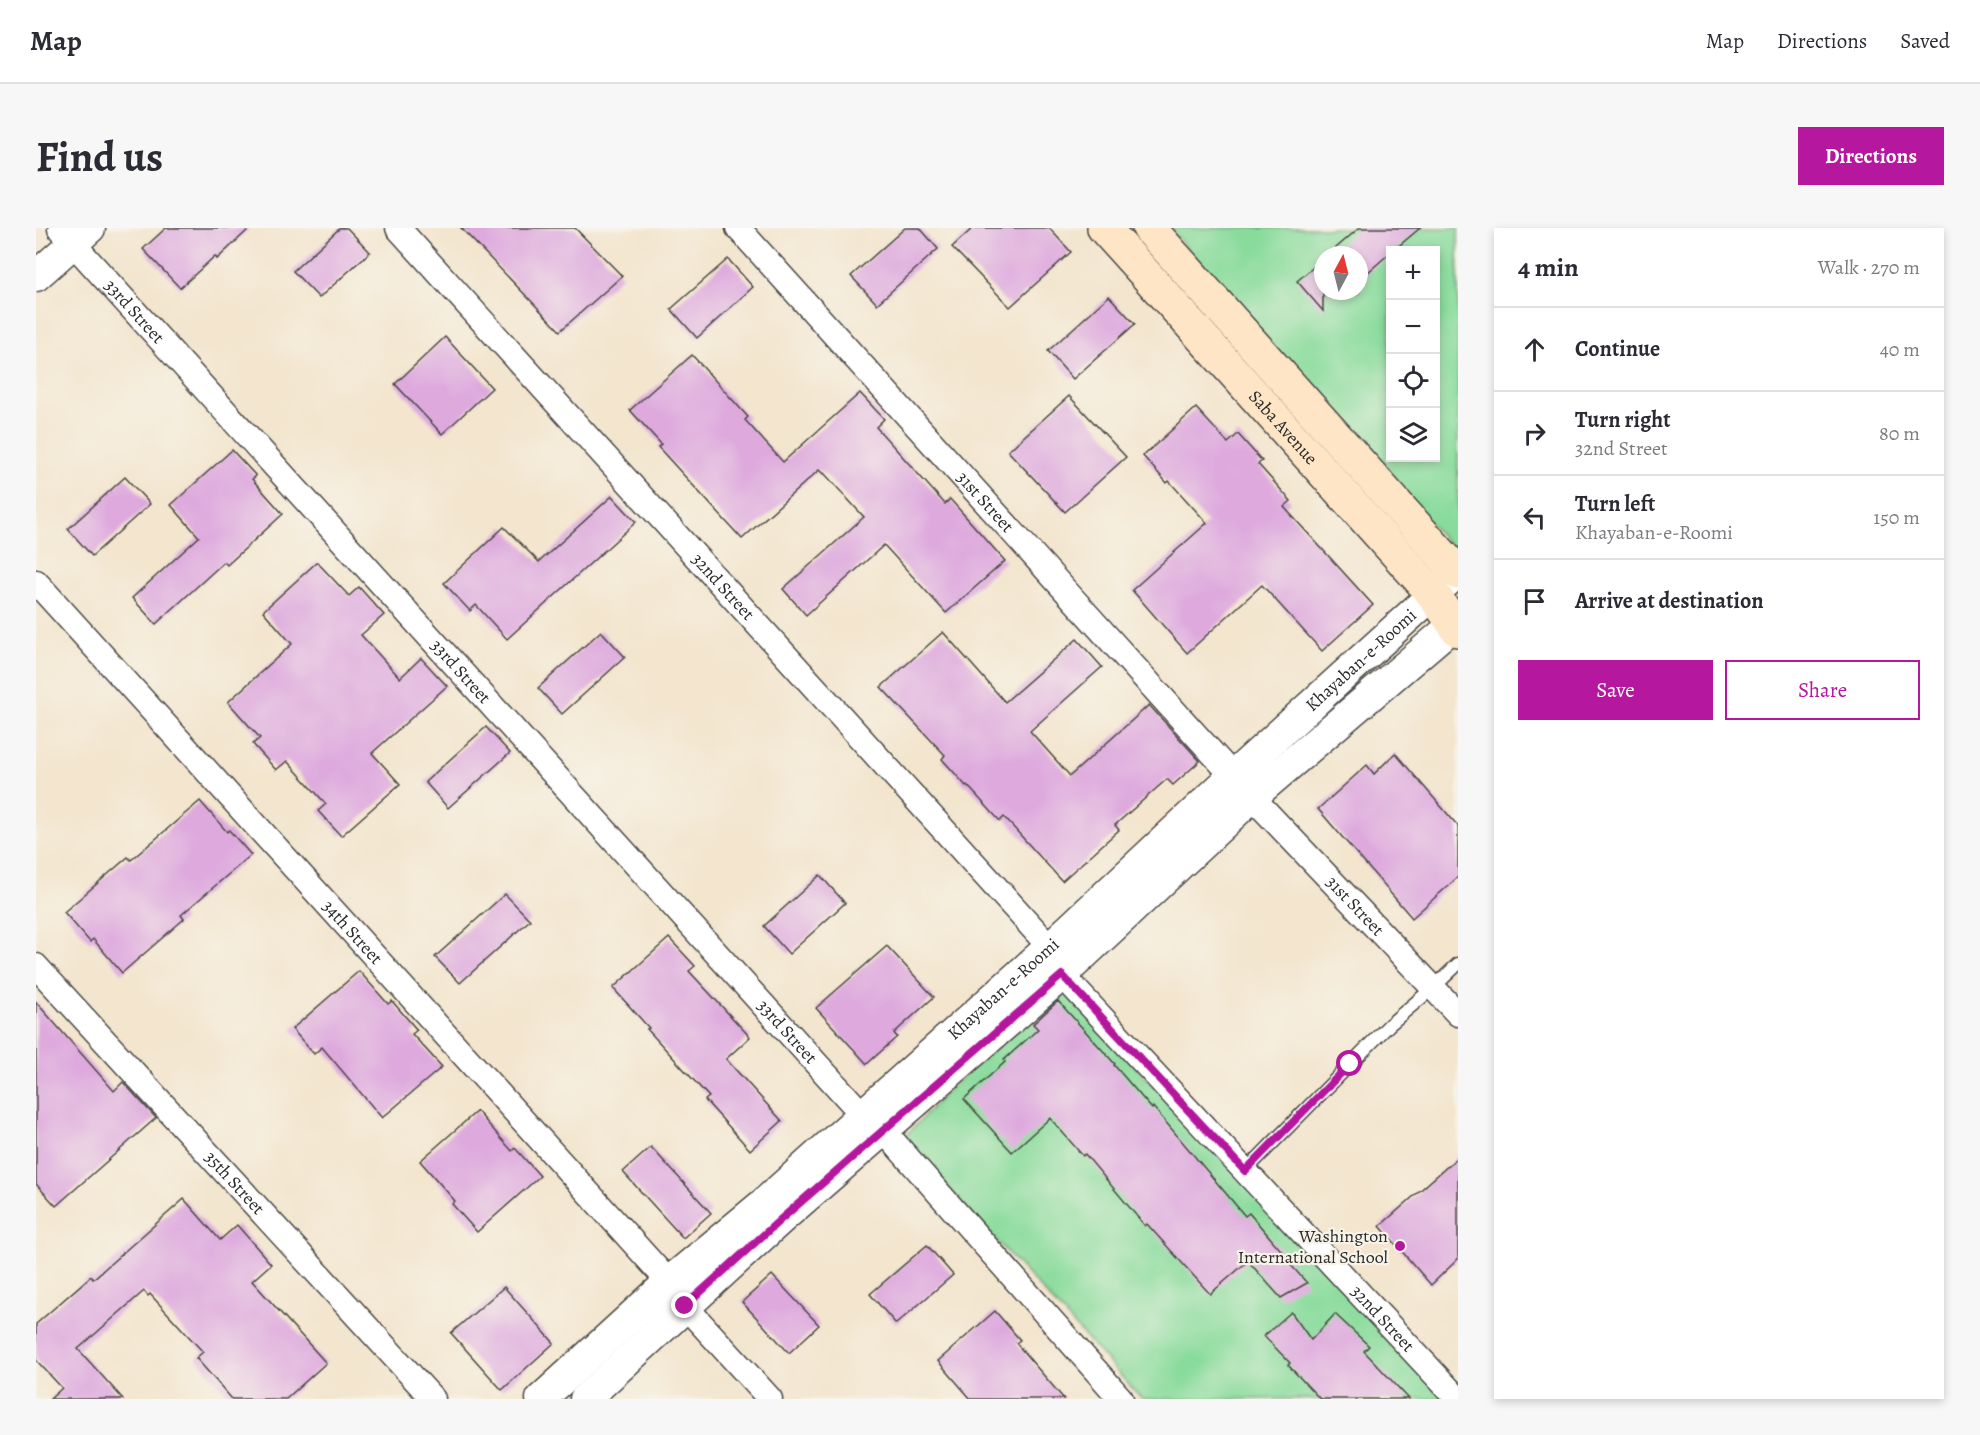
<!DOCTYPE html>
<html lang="en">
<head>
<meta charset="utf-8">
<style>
	body { margin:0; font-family:Alegreya,serif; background:#f7f7f7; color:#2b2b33 }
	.controls { position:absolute; right:18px; top:18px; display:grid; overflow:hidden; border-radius:0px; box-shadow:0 3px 9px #0003 }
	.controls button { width:54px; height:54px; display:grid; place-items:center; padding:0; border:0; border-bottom:2px solid #e1e1e2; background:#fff; color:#2b2b33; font:30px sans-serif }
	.compass { position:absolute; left:1278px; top:18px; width:54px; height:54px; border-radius:50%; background:#fff; box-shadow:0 3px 9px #0003; rotate:7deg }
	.stop { position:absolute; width:18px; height:18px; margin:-14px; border:4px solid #b5179e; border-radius:50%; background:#fff }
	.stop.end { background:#b5179e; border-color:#fff; box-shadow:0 2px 6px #0008 }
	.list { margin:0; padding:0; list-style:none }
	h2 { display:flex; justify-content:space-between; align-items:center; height:78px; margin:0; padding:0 24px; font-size:26px }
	h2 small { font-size:20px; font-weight:400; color:#7c7c81 }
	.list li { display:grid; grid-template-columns:39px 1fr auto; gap:18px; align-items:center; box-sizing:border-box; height:84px; padding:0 24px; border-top:2px solid #e1e1e2 }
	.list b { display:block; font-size:22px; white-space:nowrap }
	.list p { margin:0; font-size:20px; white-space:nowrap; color:#7c7c81 }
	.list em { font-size:20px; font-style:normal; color:#7c7c81 }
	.actions { display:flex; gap:12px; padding:18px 24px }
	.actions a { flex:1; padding:14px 0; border:2px solid #b5179e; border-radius:0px; text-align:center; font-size:21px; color:#b5179e }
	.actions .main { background:#b5179e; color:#fff }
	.icon { flex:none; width:33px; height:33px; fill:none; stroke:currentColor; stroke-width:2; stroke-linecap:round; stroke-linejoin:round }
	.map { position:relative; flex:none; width:1422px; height:1171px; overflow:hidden; border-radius:0px }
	header { display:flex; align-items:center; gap:36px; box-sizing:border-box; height:84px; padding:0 30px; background:#fff; border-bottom:2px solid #e1e1e2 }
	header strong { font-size:28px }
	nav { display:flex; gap:33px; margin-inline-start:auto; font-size:21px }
	.intro { display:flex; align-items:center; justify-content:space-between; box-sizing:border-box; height:144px; padding:0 36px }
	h1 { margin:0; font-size:42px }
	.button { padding:15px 27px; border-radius:0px; background:#b5179e; color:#fff; font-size:21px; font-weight:700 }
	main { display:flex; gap:36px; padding:0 36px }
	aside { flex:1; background:#fff; border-radius:0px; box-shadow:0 3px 9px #0003 }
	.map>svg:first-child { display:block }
	.green { fill:#89db9c; stroke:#5a8364; stroke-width:1.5; fill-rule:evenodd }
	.building { fill:#deaade }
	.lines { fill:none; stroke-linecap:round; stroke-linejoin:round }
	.service-casing { stroke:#494743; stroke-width:15 }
	.minor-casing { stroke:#494743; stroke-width:27 }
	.tertiary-casing { stroke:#494743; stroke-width:33 }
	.secondary-casing { stroke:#494743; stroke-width:36 }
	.service { stroke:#fff; stroke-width:12 }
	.minor { stroke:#fff; stroke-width:24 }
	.tertiary { stroke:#fff; stroke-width:30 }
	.secondary { stroke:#fde5c5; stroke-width:33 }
	.route { stroke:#b5179e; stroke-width:8 }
	.poi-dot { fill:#b5179e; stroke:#f7f3e8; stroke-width:2 }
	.labels { text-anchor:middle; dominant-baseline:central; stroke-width:4.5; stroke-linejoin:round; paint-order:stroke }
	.street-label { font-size:18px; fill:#2b2b2b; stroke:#f7f3e8 }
	.poi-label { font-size:18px; fill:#2b2b2b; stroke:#f7f3e8; text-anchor:end }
</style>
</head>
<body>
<header>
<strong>Map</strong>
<nav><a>Map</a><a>Directions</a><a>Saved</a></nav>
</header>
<div class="intro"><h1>Find us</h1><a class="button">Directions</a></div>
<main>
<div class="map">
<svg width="1422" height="1171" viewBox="0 0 1422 1171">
	<rect width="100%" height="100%" fill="#f7f3e8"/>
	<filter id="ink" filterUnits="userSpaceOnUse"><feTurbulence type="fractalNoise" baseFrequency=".0167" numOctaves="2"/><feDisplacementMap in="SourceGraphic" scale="12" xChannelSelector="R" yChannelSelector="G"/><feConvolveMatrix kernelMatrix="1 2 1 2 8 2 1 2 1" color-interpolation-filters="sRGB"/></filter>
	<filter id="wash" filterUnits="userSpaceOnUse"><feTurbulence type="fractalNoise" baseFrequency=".008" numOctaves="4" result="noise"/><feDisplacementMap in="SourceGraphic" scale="24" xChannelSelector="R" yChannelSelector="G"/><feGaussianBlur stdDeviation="1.35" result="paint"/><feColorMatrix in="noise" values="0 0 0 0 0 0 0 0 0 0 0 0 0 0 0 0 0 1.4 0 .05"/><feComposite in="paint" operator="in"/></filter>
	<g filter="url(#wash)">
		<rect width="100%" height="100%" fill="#f3e5ce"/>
		<g class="green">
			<path d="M1133,0h289v327zM1354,22h46v208h-46zM1287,27h36v36h-36z"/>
			<polygon points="1027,761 1410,1171 1106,1171 867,911 914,860"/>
		</g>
		<g id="blocks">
			<g class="building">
				<polygon points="130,0 214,0 181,31 179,28 144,60 107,21"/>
				<polygon points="304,0 311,0 334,24 283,70 257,43"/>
				<polygon points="425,0 539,0 586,48 524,103"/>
				<polygon points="869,0 884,0 902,21 841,76 815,48"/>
				<polygon points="937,0 1013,0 1035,24 974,79 916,19"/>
				<polygon points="1323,0 1384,0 1358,22 1354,22 1354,25 1323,52 1323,27 1292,27"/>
				<polygon points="692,31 717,59 661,110 635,81"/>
				<polygon points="1287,31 1287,83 1261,53"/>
				<polygon points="1073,68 1099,96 1037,151 1012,123"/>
				<polygon points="409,109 456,160 406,206 359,156"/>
				<polygon points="656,127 712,189 709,192 747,234 824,165 848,191 840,199 909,276 914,271 969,333 910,385 848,317 770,387 747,361 828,289 788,245 787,246 783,242 706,311 622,219 625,216 594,182"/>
				<polygon points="1033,168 1090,229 1029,284 972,223"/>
				<polygon points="1160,180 1192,215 1202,206 1226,233 1222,236 1255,273 1248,279 1337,377 1286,423 1226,357 1151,425 1096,362 1171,295 1133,253 1131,255 1107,228"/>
				<polygon points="196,222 220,248 216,251 247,286 191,337 188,334 120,396 96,370 163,309 135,277"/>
				<polygon points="89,249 114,276 56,328 32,301"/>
				<polygon points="576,268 600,294 471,411 440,377 434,383 408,355 468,299 503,334"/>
				<polygon points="281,334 313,368 323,359 348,387 325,407 364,450 385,430 411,458 336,525 364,556 305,608 282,583 290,576 251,533 240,542 217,516 224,510 192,474 256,416 227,383"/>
				<polygon points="565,403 589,429 526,486 502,460"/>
				<polygon points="907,404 969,474 1041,411 1066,439 994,503 1034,548 1113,477 1164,533 1137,557 1131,551 1079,597 1083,602 1026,653 968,589 964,593 931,557 930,558 906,531 909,527 845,459"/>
				<polygon points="450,499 474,525 412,580 389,554"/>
				<polygon points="1359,525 1422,598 1422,649 1376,690 1282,581 1331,537 1338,546"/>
				<polygon points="164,573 191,604 193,602 215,627 145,687 148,691 86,745 57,711 54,714 28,684 92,629 95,632"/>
				<polygon points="784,647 809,675 753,726 728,698"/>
				<polygon points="469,666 494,692 424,755 399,729"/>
				<polygon points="633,710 659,738 653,743 714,809 690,831 746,893 714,922 669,872 673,869 611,801 613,800 577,760"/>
				<polygon points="851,718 898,769 858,805 861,809 831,836 780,780"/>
				<polygon points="323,743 352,776 356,773 381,802 376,806 406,839 346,890 286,819 278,826 256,801"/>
				<polygon points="1022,773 1079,836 1078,837 1116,881 1117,879 1209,988 1213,985 1255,1034 1253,1035 1271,1055 1245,1070 1212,1033 1174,1066 1111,996 1109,998 1049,926 1047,928 1014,890 976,924 928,871 969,834 968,832 1002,801 997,796"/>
				<polygon points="0,774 78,863 87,854 120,890 20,978 0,956"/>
				<polygon points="441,883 476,923 479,920 504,948 441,1004 416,976 419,973 384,933"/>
				<polygon points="615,919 675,985 647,1010 587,944"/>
				<polygon points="1422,929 1422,1031 1395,1057 1344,998"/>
				<polygon points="148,971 184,1012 201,997 235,1036 216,1053 290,1135 250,1171 196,1171 160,1130 167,1124 114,1066 112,1068 108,1063 42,1121 87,1171 14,1171 26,1160 0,1132 0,1096 55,1048 57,1051"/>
				<polygon points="891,1017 917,1047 860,1096 834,1066"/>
				<polygon points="736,1047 783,1097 753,1125 706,1074"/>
				<polygon points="468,1059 518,1115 466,1162 415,1105"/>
				<polygon points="959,1083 984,1112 980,1115 1028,1171 935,1171 902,1133"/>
				<polygon points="1255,1084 1275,1112 1299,1086 1333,1118 1328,1123 1373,1171 1284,1171 1252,1137 1254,1135 1228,1108"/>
			</g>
		</g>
	</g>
	<g filter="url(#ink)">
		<use href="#blocks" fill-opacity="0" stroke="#494743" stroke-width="1.5"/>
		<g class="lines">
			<defs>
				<polyline id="service" points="1209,943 1353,797 1398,759 1422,736"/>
				<g id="minor">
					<path id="s1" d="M362,0l652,719"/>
					<path id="s2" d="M702,0l495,548"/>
					<path id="s3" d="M24,1l802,885"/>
					<path id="s4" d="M0,354l633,700"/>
					<path id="s5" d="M1216,569l206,217"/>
					<path id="s6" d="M0,738l397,433"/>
					<path id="s7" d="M1026,747l396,424"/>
					<polyline points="847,902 1085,1171"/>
					<polyline points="649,1078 734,1171"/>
				</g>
				<g id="tertiary">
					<polyline points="0,48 54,0"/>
					<path id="s8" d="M505,1171l128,-117 94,-78 287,-257 183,-171 217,-197"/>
					<polyline points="549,1171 744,992 1026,747 1216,569 1422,393"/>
				</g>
				<g id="secondary">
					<path id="s9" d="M1068,0l329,366 25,36"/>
					<polyline points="1113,0 1422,345"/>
				</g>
			</defs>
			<use href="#service" class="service-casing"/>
			<use href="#minor" class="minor-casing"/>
			<use href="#tertiary" class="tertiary-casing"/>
			<use href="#secondary" class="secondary-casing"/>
			<use href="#service" class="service"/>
			<use href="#minor" class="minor"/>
			<use href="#tertiary" class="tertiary"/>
			<use href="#secondary" class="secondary"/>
		</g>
	</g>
	<g class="lines" filter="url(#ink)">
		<polyline class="route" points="649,1078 744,992 1026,747 1209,943 1314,836"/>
	</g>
	<circle class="poi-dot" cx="1364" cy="1018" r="6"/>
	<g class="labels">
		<g class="street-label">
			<text stroke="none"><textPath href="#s3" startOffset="111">33rd Street</textPath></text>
			<text stroke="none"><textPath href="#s9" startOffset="268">Saba Avenue</textPath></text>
			<text stroke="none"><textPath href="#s2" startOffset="369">31st Street</textPath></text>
			<text stroke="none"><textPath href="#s1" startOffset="484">32nd Street</textPath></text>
			<text stroke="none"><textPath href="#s8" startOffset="1104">Khayaban-e-Roomi</textPath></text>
			<text stroke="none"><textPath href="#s3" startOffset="597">33rd Street</textPath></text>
			<text stroke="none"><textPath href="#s5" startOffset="150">31st Street</textPath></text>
			<text stroke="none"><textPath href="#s4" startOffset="472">34th Street</textPath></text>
			<text stroke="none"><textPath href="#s8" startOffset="618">Khayaban-e-Roomi</textPath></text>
			<text stroke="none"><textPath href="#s3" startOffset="1083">33rd Street</textPath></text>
			<text stroke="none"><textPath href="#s6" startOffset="294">35th Street</textPath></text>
			<text stroke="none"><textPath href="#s7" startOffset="470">32nd Street</textPath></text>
		</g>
		<g class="poi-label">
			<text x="1352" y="1008">Washington<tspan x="1352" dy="21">International School</tspan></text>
		</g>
	</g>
</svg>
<div class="controls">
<button>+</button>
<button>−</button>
<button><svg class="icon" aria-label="locate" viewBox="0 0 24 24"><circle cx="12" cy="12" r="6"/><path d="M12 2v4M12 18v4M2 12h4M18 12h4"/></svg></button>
<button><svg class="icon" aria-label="layers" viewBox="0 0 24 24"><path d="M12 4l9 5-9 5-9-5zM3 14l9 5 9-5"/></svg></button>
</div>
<svg class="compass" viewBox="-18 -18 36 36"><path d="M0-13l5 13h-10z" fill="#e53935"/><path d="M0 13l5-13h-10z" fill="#7c7c81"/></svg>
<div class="stop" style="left:1314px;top:836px"></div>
<div class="stop end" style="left:649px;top:1078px"></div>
</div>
<aside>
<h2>4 min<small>Walk · 270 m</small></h2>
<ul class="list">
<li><svg class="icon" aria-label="ahead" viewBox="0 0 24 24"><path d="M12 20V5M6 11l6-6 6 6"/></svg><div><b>Continue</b></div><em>40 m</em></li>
<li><svg class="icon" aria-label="right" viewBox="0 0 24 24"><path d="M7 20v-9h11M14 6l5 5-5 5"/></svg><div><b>Turn right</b><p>32nd Street</p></div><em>80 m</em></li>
<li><svg class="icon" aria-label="left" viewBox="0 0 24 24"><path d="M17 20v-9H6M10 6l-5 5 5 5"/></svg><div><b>Turn left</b><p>Khayaban-e-Roomi</p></div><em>150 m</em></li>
<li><svg class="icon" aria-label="arrive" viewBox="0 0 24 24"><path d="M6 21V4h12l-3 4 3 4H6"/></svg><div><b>Arrive at destination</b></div></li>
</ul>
<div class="actions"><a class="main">Save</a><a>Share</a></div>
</aside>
</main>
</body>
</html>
